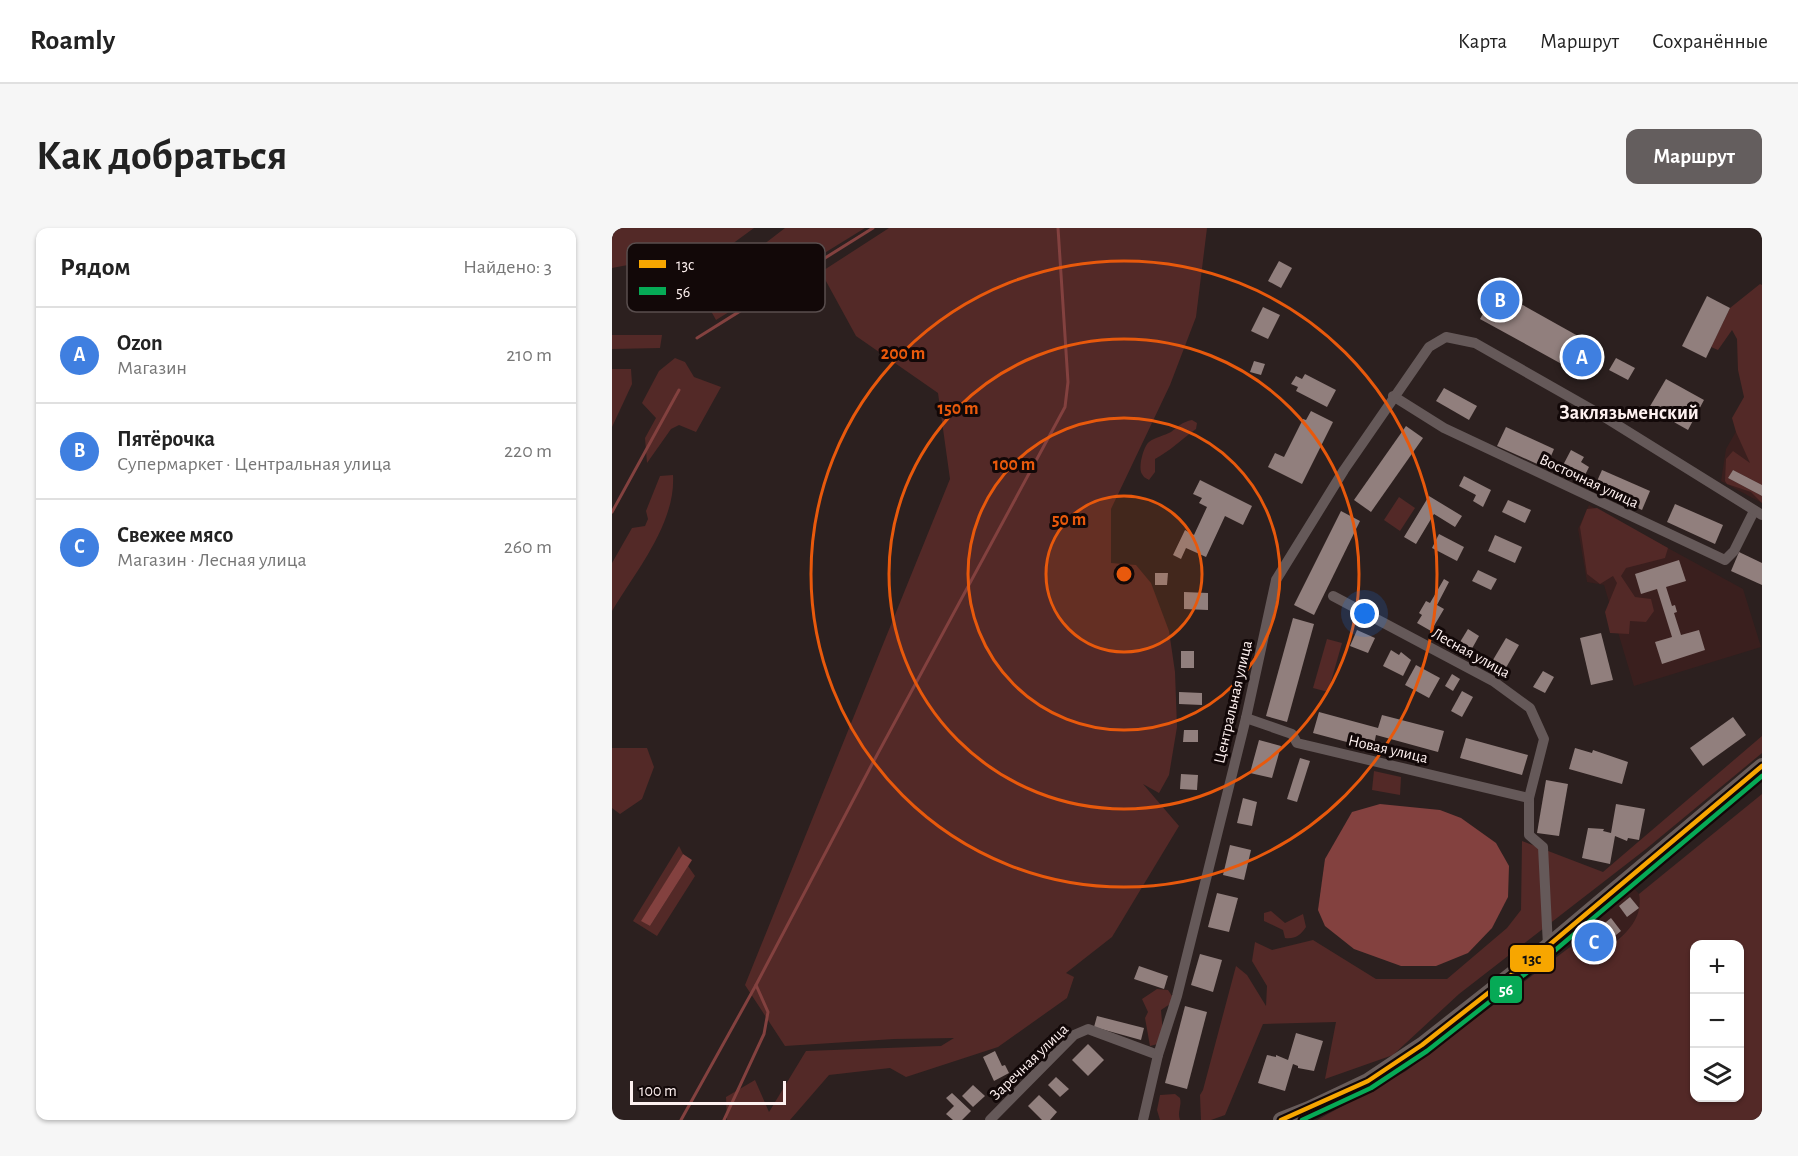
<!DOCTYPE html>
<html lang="ru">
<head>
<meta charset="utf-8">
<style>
	body { margin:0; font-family:"Alegreya Sans",sans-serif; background:#f6f6f6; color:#222 }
	.controls { position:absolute; right:18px; bottom:18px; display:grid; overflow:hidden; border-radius:12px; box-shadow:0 2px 4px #0004 }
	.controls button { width:54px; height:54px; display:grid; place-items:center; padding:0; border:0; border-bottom:2px solid #e0e0e0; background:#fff; color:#222; font:30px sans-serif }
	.scale { position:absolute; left:18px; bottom:15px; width:156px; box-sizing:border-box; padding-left:6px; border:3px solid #fef1f0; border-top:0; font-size:16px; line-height:21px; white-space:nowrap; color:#fef1f0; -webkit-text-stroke:4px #120808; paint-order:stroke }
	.you { position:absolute; left:753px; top:386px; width:21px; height:21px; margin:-15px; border:4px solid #fff; border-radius:50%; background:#1a73e8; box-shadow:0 0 0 9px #1a73e833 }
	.badge { display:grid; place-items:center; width:39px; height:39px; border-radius:50%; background:#645e5e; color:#fff; font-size:20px; font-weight:700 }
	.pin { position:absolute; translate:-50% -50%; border:3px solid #fff; box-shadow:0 2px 6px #0006 }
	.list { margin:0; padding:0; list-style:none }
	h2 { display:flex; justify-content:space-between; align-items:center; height:78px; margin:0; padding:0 24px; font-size:26px }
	h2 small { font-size:20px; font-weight:400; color:#767676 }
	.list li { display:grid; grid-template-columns:39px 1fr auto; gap:18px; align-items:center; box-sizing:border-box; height:96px; padding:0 24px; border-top:2px solid #e0e0e0 }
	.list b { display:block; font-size:22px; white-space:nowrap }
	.list p { margin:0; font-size:20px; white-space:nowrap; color:#767676 }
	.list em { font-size:20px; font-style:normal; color:#767676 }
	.icon { flex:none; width:33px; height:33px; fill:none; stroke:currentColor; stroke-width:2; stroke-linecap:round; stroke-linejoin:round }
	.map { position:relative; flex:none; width:1150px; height:892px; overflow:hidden; border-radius:12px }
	header { display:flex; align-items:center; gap:36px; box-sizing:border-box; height:84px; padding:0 30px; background:#fff; border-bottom:2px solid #e0e0e0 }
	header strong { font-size:28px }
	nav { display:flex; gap:33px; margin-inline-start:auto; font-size:21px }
	.intro { display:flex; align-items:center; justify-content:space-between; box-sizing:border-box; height:144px; padding:0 36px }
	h1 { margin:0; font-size:42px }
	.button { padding:15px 27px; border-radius:12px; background:#645e5e; color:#fff; font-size:21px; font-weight:700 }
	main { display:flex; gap:36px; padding:0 36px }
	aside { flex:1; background:#fff; border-radius:12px; box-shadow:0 2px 4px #0004 }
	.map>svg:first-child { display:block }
	.built { fill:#3a1f1e }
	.green { fill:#532927; fill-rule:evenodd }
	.water { fill:#83413f }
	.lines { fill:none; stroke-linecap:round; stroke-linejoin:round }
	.stream { stroke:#83413f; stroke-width:3 }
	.building { fill:#917f7d }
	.street { stroke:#655959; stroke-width:10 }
	.secondary { stroke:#685c5a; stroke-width:16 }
	.bus-1-casing { stroke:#120808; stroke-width:9 }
	.bus-2-casing { stroke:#120808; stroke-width:9 }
	.bus-1 { stroke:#f7a600; stroke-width:4.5 }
	.bus-2 { stroke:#06aa56; stroke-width:4.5 }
	.ring { fill:none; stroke:#e8590c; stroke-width:3 }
	.labels { text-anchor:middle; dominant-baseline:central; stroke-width:6; stroke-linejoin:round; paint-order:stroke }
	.street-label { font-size:16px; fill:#fef1f0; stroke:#120808 }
	.quarter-label { font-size:20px; font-weight:bold; fill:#fef1f0; stroke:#120808 }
	.key { fill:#120808; stroke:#594e4e; stroke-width:1.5 }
	.key-label { font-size:16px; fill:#fef1f0 }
	.centre { fill:#e8590c; stroke:#120808; stroke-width:3 }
	.ring-label { font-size:18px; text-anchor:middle; font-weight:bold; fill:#e8590c; stroke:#120808; stroke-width:6; stroke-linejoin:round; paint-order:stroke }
	.line-badge { stroke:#120808; stroke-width:2 }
	.badge-label { font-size:16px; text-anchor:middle; font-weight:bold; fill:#fff }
	.pale-badge-label { font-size:16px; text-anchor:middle; font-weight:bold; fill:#111 }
</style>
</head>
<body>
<header>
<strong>Roamly</strong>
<nav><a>Карта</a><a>Маршрут</a><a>Сохранённые</a></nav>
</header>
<div class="intro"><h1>Как добраться</h1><a class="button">Маршрут</a></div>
<main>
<aside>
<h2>Рядом<small>Найдено: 3</small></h2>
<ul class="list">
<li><span class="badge" style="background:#3f7fe0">A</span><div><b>Ozon</b><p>Магазин</p></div><em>210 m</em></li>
<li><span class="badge" style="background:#3f7fe0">B</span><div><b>Пятёрочка</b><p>Супермаркет · Центральная улица</p></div><em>220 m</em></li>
<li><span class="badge" style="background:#3f7fe0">C</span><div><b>Свежее мясо</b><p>Магазин · Лесная улица</p></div><em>260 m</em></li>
</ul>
</aside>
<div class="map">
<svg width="1150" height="892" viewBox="0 0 1150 892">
	<rect width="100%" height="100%" fill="#2c201f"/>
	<g class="built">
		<polygon points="1150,167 1150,275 1109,253 1114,221 1138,179"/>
		<polygon points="977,277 1131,361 1149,419 1022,458 992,357 975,354 966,301"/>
		<polygon points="1019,657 1027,666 1029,678 1020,699 979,733 957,709"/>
	</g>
	<g class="green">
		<polygon points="0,0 142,0 101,30 75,33 37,33 0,40"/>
		<polygon points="173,0 253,0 104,92 80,49 96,46 133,31"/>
		<polygon points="277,0 595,0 584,89 558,157 499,281 499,335 524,337 539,355 557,403 563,444 565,499 557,547 547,565 531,556 567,598 500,709 454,745 462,749 455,770 386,819 294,849 278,840 217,847 178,892 115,892 114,869 143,852 157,884 194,823 329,818 342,810 282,811 173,818 133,757 338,251 326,165 244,108 209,44"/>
		<polygon points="1148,56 1150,57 1150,257 1121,242 1116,250 1150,268 1150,275 1139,264 1115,256 1113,253 1114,231 1121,223 1138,235 1124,204 1120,190 1132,169 1126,142 1125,111 1120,102 1106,122 1099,119 1118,80"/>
		<polygon points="0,107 50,107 48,120 0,121"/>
		<polygon points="63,130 73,134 82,149 109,159 84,204 67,197 59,201 35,235 33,210 44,190 30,175 47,143"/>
		<polygon points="0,141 19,141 20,156 0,199"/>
		<path d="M580,192l5,3 -1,6c-14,10 -26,22 -41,30v13l-6,8c-3,-2 -5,-2 -7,-6 -4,-6 1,-27 7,-32 6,-5 15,-6 22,-10 8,-6 11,-10 21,-12z"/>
		<path d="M61,247c3,48 -37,96 -61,136v-48l20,-35 13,-2 3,-7 -2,-8 14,-35z"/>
		<polygon points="787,269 803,280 788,303 772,292"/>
		<polygon points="985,280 1056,320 1053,330 1014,340 1009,348 1023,369 1039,371 1042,383 1034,394 1018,393 1017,406 998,405 993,384 1005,355 1001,348 988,356 975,346 968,299 975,281"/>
		<polygon points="715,411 730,415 716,464 701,460"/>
		<polygon points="1150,508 1150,525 1034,621 847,766 781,827 713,851 724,794 651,796 613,887 599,892 589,892 588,867 591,862 624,738 635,747 654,778 655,758 640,733 643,714 660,722 701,712 764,751 835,751 895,700 909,682 910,613 991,644"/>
		<polygon points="0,520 35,520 42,539 30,571 8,586 0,580"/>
		<polygon points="762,543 789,549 788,567 760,562"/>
		<path d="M1150,566v326h-445l89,-49 168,-127 17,16c22,-17 54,-34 48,-66zM1128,716v154h-46v-154z"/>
		<polygon points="67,618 71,626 30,693 38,698 76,638 83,648 45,708 21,693"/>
		<path d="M659,683l14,12 18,-9 3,13c-6,9 -11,12 -21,11l-2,-8 -19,-9v-8z"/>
		<polygon points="545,761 556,762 560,768 558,776 549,782 551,806 546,816 538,818 533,790 536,784 530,771"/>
		<path d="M563,866l5,4c2,8 -3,14 0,22h-20l-3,-10 3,-15z"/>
	</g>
	<g class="water">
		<polygon points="768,576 828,582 849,590 884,615 897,638 896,669 880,700 856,725 824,738 789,738 742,721 713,698 706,682 713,631 740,584"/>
		<polygon points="71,626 80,632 38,698 29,693"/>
	</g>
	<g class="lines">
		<g class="stream">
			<polyline points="85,110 261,0"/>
			<polyline points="0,284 67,162"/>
			<polyline points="69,892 144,757 258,540 453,179 456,154 446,0"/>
			<polyline points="112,892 152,806 156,784 144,757"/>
		</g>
	</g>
	<g class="building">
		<polygon points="667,33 680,40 669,60 656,53"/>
		<polygon points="884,62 991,122 975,150 868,91"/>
		<polygon points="1095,68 1118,80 1094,130 1070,118"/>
		<polygon points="651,79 668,87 656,111 639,103"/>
		<polygon points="1004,130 1023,140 1016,152 997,142"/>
		<polygon points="642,133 653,136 649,147 638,144"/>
		<polygon points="693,146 724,162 715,179 684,163 686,159 679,156 684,148 690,151"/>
		<polygon points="1054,151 1092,172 1076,202 1037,180"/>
		<polygon points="832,160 865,178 857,192 824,173"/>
		<polygon points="699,183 721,194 690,256 656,239 663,225 672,229 691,191 694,192"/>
		<polygon points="794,198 811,210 759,284 742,272"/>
		<polygon points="894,199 942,221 934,240 885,218"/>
		<polygon points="959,222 972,229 969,234 977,239 970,253 949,241"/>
		<polygon points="990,242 1038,263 1030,282 982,260"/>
		<polygon points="1121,242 1150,257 1150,268 1116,250"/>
		<polygon points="852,248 879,262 871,279 861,273 864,267 847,258"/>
		<polygon points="588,252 640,278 631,297 613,288 594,329 574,320 569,331 561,327 573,302 582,307 595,279 587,275 590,270 581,266"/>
		<polygon points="817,268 850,288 843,299 822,286 804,316 792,309"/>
		<polygon points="896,272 919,282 913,295 890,284"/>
		<polygon points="1063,276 1111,297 1103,316 1055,294"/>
		<polygon points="729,283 748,293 702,387 682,377"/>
		<polygon points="827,306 852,319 845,333 820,320"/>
		<polygon points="883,307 910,319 903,335 876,323"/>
		<polygon points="1127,324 1150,335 1150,357 1119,343"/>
		<polygon points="1067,332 1074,353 1054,359 1060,378 1063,377 1065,384 1062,385 1069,407 1087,402 1093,422 1050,436 1043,414 1060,409 1045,361 1029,366 1023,346"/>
		<polygon points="866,342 885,351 879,362 860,353"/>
		<polygon points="543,345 556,345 555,357 543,357"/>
		<polygon points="832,351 837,354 825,377 832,381 819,403 805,395 810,387 807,385 814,373 818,375"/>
		<polygon points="572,364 596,365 596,382 572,381"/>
		<polygon points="681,390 702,396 675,494 654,488"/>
		<polygon points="856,401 867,408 857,426 845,419"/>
		<polygon points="745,402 763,410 756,425 738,418"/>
		<polygon points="989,405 1001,452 979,457 968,410"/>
		<polygon points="894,410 907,417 891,445 878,437"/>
		<polygon points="779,422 787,427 789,424 799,432 791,448 771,438"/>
		<rect x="569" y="423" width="13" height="17"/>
		<polygon points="804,437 828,450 817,470 793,457"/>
		<polygon points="931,443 942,449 933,465 921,459"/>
		<polygon points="840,446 848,451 841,463 833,458"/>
		<polygon points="850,463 861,469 850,489 839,483"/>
		<polygon points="567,464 590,465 590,477 567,476"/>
		<polygon points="707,484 766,500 770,487 832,503 826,524 764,507 761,521 701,505"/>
		<polygon points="1121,489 1134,507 1091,538 1078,520"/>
		<polygon points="572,502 586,502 586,514 571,514"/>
		<polygon points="854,510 916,527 910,547 848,530"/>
		<polygon points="647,512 669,518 660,550 638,545"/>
		<polygon points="963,520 980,525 981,522 1016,534 1010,556 957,541"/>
		<polygon points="688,530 698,533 685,574 675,571"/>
		<polygon points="569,546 586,547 585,562 568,561"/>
		<polygon points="934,552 956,556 947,608 925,605"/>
		<polygon points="631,570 645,574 640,598 625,595"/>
		<polygon points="1004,576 1033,581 1027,612 1016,610 1015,613 1003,608 998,636 970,630 976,600 992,601 991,603 999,605"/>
		<polygon points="618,617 639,622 632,652 611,647"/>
		<polygon points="605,665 626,670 617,704 596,699"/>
		<polygon points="1018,669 1027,680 1015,689 1007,678"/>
		<polygon points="999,690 1009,703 983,724 973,711"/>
		<polygon points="588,726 610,732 601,764 579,757"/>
		<polygon points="527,738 556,748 552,761 522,751"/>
		<polygon points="573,778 595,784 575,861 553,855"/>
		<polygon points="485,788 532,800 529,812 482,799"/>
		<polygon points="684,805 711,813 702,843 686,840 686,838 681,836 673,863 646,855 655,827 664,829 664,827 676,832"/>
		<polygon points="476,816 492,832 476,848 460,832"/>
		<polygon points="383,823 390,838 393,837 397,845 382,853 371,829"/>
		<polygon points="444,849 457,861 448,869 436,857"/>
		<polygon points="361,857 373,868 361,879 350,868"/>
		<polygon points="340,865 359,883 350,892 341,892 334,886 342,878 334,870"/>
		<polygon points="427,867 445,884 438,892 430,892 416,878"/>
	</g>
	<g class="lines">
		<g class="street">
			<polyline points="781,168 832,200 1113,332 1122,323 1142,283"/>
			<polyline points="721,368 881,453 918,480 932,511 917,570 917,607 931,619 936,718"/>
			<polyline points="634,490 680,506 685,515 917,570"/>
			<polyline points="378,892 462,807 476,801 546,827"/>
			<polyline points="531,892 546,827 565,768 634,490 664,352 732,242 817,119 834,109 863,115 986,185 1150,287"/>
		</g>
		<polyline class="secondary" points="669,892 697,881 756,853 810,817 936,718 1150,538"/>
		<defs>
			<polyline id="bus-1" points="669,892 756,853 810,817 936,718 1150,538"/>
			<polyline id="bus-2" points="690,892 759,860 815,823 941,724 1150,548"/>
		</defs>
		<use href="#bus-1" class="bus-1-casing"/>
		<use href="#bus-2" class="bus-2-casing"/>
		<use href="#bus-1" class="bus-1"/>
		<use href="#bus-2" class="bus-2"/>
	</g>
	<circle cx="512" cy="346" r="78" fill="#e8590c" fill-opacity=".12"/>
	<g class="ring">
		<circle cx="512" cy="346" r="78"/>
		<circle cx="512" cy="346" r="156"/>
		<circle cx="512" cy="346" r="235"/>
		<circle cx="512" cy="346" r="313"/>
	</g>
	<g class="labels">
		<g class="street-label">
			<text transform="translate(977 253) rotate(25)">Восточная улица</text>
			<text transform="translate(859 425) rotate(29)">Лесная улица</text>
			<text transform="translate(621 474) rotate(-77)">Центральная улица</text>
			<text transform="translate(776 521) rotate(13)">Новая улица</text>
			<text transform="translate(417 834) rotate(-44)">Заречная улица</text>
		</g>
		<g class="quarter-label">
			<text x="1017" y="185">Заклязьменский</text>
		</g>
	</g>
	<rect x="15" y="15" width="198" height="69" rx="9" class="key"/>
	<rect x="27" y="32" width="27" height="8" fill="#f7a600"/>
	<rect x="27" y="59" width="27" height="8" fill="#06aa56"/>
	<g class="key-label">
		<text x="64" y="42">13с</text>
		<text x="64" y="69">56</text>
	</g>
	<circle cx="512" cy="346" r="9" class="centre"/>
	<g class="ring-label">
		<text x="291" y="131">200 m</text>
		<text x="346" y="186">150 m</text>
		<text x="402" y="242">100 m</text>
		<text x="457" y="297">50 m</text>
	</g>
	<g class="line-badge">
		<rect x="897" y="716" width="46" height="29" rx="6" fill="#f7a600"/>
		<rect x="877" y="747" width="34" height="29" rx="6" fill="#06aa56"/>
	</g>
	<g class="badge-label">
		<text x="894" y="767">56</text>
	</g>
	<g class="pale-badge-label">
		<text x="920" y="736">13с</text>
	</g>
</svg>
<div class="controls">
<button>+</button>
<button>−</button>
<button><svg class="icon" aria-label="layers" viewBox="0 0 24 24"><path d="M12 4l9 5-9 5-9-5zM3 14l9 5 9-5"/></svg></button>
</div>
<div class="scale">100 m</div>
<div class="you"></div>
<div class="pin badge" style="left:970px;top:129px;background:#3f7fe0">A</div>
<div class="pin badge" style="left:888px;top:72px;background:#3f7fe0">B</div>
<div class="pin badge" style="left:982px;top:714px;background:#3f7fe0">C</div>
</div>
</main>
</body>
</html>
